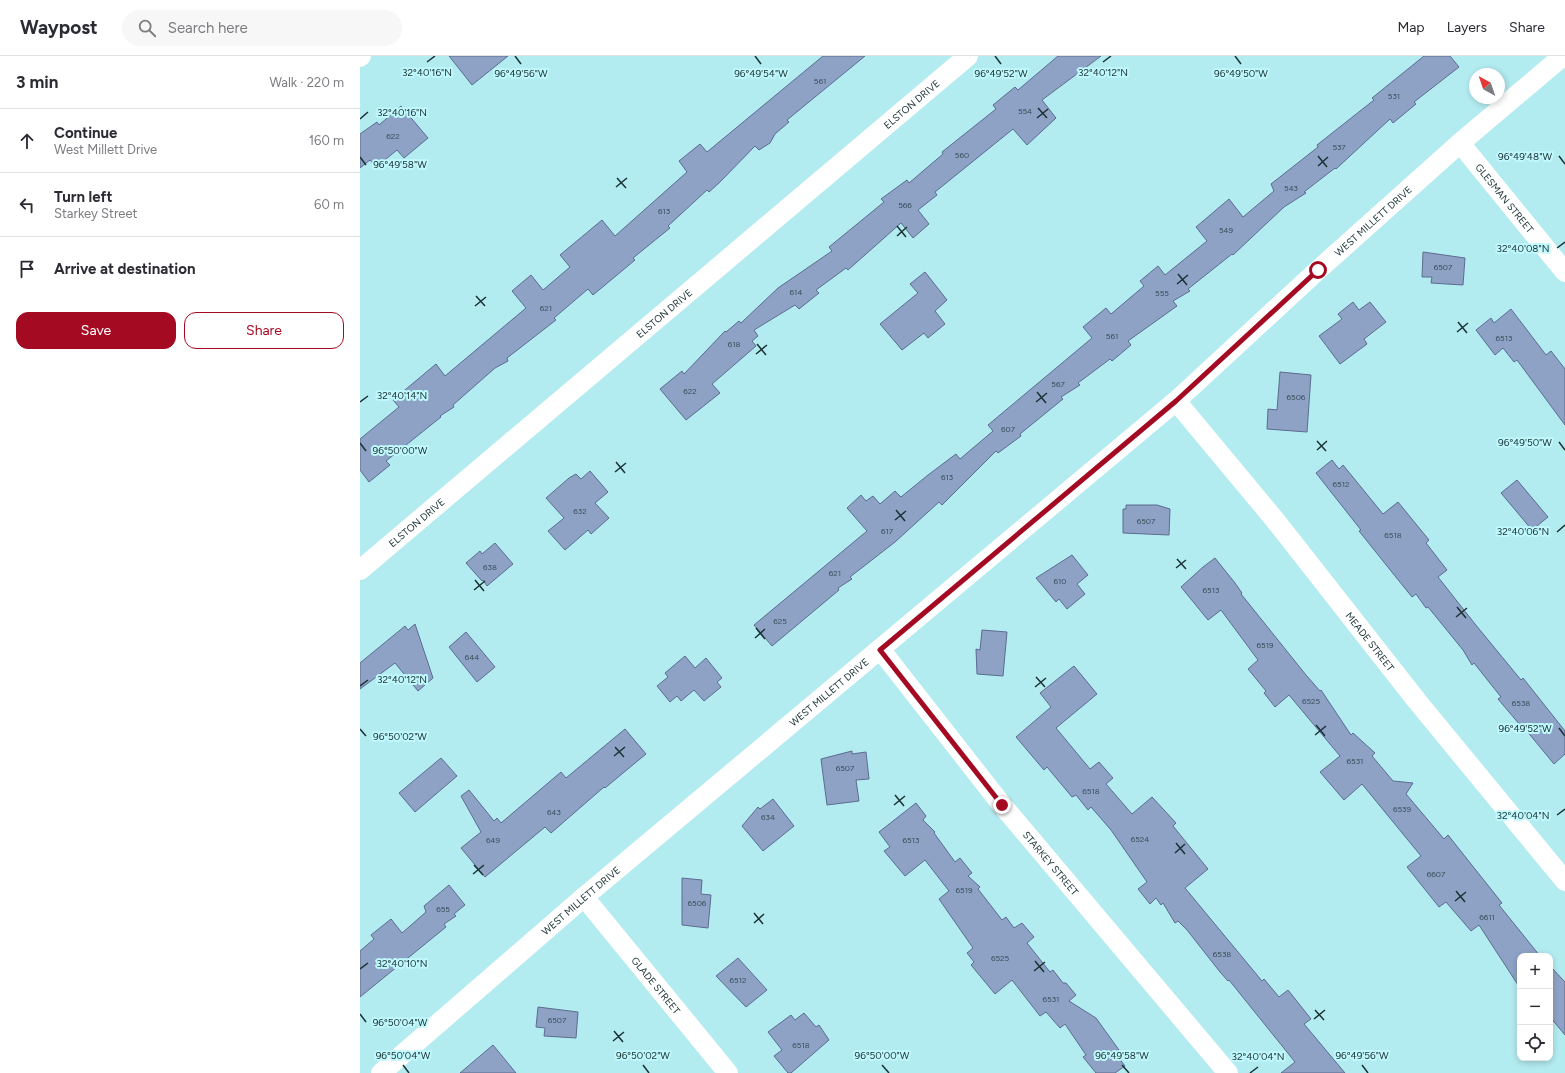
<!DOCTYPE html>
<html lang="en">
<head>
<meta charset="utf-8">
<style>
	body { margin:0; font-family:Figtree,sans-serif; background:#f7f7f7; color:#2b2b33 }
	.controls { position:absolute; right:12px; bottom:12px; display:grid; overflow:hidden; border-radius:8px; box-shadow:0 2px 6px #0003 }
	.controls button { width:36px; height:36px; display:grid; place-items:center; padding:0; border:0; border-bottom:1px solid #e1e1e2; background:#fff; color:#2b2b33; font:20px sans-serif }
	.compass { position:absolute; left:1109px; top:12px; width:36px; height:36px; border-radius:50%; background:#fff; box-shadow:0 2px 6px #0003; rotate:320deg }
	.stop { position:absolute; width:12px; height:12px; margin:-9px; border:3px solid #a50a23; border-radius:50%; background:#fff }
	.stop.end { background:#a50a23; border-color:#fff; box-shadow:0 1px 4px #0008 }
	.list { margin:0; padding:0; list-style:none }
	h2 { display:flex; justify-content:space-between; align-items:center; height:52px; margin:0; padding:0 16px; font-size:17px }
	h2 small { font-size:13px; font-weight:400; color:#7c7c81 }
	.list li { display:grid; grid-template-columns:26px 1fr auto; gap:12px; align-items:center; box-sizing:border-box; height:64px; padding:0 16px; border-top:1px solid #e1e1e2 }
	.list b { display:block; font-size:15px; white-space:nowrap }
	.list p { margin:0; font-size:13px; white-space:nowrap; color:#7c7c81 }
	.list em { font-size:13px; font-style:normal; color:#7c7c81 }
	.actions { display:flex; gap:8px; padding:12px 16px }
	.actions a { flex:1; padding:9px 0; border:1px solid #a50a23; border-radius:12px; text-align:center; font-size:14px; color:#a50a23 }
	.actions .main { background:#a50a23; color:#fff }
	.icon { flex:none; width:22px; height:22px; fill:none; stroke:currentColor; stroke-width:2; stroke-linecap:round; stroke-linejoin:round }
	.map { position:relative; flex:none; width:1205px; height:1017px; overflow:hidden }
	header { display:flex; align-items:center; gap:24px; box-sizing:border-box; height:56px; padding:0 20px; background:#fff; border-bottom:1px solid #e1e1e2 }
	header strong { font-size:19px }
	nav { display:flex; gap:22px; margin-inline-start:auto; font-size:14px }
	.search { width:280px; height:36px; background:#f7f7f7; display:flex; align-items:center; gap:10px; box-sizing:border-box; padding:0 14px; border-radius:22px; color:#7c7c81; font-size:15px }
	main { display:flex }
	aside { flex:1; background:#fff }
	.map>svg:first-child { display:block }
	.building { fill:#8ea2c6; stroke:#5b6d8f }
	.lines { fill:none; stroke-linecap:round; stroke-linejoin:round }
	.street { stroke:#fff; stroke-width:20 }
	.route { stroke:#a50a23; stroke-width:5 }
	.ticks { fill:none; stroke:#1b3234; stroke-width:1.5 }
	.labels { text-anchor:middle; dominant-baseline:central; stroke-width:4; stroke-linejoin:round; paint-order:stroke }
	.number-label { font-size:8px; fill:#384e58 }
	.street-label { font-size:10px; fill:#1b3234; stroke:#bff8fd }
	.ticks-label { font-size:10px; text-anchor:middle; fill:#1b3234; stroke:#bff8fd; stroke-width:4; stroke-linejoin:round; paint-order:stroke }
</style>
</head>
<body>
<header>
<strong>Waypost</strong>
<div class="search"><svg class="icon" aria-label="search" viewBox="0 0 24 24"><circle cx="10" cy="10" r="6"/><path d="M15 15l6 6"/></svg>Search here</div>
<nav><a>Map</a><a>Layers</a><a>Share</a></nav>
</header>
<main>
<aside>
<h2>3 min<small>Walk · 220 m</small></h2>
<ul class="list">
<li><svg class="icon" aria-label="ahead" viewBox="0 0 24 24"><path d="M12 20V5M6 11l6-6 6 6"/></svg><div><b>Continue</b><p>West Millett Drive</p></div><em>160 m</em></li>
<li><svg class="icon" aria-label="left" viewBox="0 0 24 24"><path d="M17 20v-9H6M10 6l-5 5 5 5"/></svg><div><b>Turn left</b><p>Starkey Street</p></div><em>60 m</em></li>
<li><svg class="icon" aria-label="arrive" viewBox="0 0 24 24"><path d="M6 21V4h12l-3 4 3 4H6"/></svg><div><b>Arrive at destination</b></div></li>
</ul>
<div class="actions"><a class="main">Save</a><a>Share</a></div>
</aside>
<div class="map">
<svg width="1205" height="1017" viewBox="0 0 1205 1017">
	<rect width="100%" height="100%" fill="#b2ebf0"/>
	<g class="building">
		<polygon points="89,0 148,0 112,29"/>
		<polygon points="463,0 505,0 427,64 429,66 415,78 410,87 399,94 395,90 359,127 349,136 347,134 308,170 310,172 273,202 275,204 233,239 228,233 194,262 196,264 147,302 148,305 135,312 93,349 94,351 80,360 81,361 26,405 30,409 9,426 0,414 0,383 39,351 33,344 76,308 85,320 166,252 152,235 171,219 183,234 210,211 200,199 242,164 255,180 327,116 319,105 340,88 347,96"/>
		<polygon points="698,0 741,0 682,44 696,62 667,89 653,73 575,136 577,139 558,154 569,168 553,182 541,167 488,214 486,212 456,234 459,237 439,253 435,249 394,274 398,280 392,285 396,290 352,328 360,337 326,364 300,333 322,315 324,318 365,275 366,276 379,265 381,267 418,232 472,195 469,191 524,146 521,143 547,124 549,127 583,98 582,96 636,53 633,49 655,31 658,34"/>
		<polygon points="1064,0 1090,0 1099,11 1054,46 1056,48 1033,67 1030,63 976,113 975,112 944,136 946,137 924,151 873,199 872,198 828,233 830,235 813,245 817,250 768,285 771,289 752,305 750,303 718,327 720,329 701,341 703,343 660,378 661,380 638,397 636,395 582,449 579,446 535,486 490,521 492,523 478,532 479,534 412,590 394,569 507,475 487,452 501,439 506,445 513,440 520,448 535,435 541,441 568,419 596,398 600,403 633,375 628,369 732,282 723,271 746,252 751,258 784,230 780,225 798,210 805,219 847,185 836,171 869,143 883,161 914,135 911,128 958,91 957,89 1014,44 1012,42"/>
		<polygon points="41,50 68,82 44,102 37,94 16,111 10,104 0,112 0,78 17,66 19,69"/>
		<polygon points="1063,196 1105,202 1103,229 1071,227 1072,221 1062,221"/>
		<polygon points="565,216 587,244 575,255 585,268 568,282 564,277 542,294 520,268 558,237 550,228"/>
		<polygon points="993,246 999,254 1010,246 1026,266 1004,283 1007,288 980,308 959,280 982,263 978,258"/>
		<polygon points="1151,253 1186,299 1191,295 1205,313 1205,369 1157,304 1154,306 1143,292 1135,299 1116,274 1131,262 1134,267"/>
		<polygon points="920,316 951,319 947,376 907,373 908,353 917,354"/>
		<polygon points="972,404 979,413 983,409 1023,458 1038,446 1069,484 1066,487 1087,514 1078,521 1115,568 1161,624 1163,622 1205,675 1205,698 1194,708 1161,668 1160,669 1138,643 1141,641 1114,607 1112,609 1103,594 1068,551 1066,552 1056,538 1052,541 1031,515 999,475 1001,474 956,417"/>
		<polygon points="230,415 248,436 235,447 249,462 231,478 228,474 205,494 188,475 204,462 186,442 209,422 216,418 221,423"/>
		<polygon points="1157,424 1188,461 1172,474 1141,437"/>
		<polygon points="766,449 797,449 810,453 809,479 763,477 763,453 766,453"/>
		<polygon points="135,487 153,508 127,530 123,524 122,525 106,507 120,495 122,498"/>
		<polygon points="712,499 728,519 717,528 725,538 707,553 699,543 696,546 676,522"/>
		<polygon points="855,502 875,527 882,537 881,538 946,619 960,635 961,634 991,679 993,677 1015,697 1012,700 1033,725 1053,727 1046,738 1084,783 1088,779 1142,847 1139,849 1180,900 1160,900 1160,932 1119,869 1111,875 1086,846 1079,851 1047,811 1061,800 1002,728 984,744 960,716 980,700 929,639 915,651 904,637 906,635 888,613 898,604 861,554 848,564 821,531 843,511"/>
		<polygon points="55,568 73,622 58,635 35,607 0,633 0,607 45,570 48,574"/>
		<polygon points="622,574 647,576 643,620 617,618 616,593 620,594"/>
		<polygon points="106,576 135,611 117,626 89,591"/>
		<polygon points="325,600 335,612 346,602 362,622 357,626 361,631 344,645 334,634 321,645 317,640 310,646 297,630 308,621 305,617"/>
		<polygon points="714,610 737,638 696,672 730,713 739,706 753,722 746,728 772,758 792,741 816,767 813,770 848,813 825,832 902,925 904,923 919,941 928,934 951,963 944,968 985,1017 921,1017 935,1006 869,924 868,925 860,916 827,874 818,865 815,867 803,847 801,849 796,842 790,848 778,833 787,826 751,774 731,751 728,754 716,739 712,741 687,711 684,714 656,681 691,651 680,637"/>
		<polygon points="265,673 286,698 245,732 244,731 191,777 185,771 125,821 101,792 121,776 101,740 109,734 134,765 137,762 141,767 201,716 206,722"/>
		<polygon points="492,695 492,698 506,696 509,723 496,724 499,745 467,749 461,703"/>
		<polygon points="81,702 97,720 55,756 39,737"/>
		<polygon points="413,743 434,770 403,795 382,770 398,751 400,753"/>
		<polygon points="556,747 566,760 563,764 575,776 574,777 595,806 600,802 612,817 608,820 620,831 618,833 642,864 646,861 654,872 662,867 674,881 667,887 690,916 693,914 703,927 706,927 716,939 709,945 736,962 759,994 755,997 765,1010 755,1017 736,1017 723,1001 726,999 705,968 700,972 686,956 680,960 652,924 635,938 611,909 614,906 607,897 613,892 579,843 589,835 565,804 545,820 524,795 530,791 519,776"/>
		<polygon points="322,822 342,824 341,838 351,839 348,872 322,869"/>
		<polygon points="89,829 105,849 94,858 96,860 84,868 86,871 0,941 0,895 14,883 11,879 31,863 42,877 66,856 64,850"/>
		<polygon points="378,902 407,934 386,951 356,920"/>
		<polygon points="1190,910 1205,926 1205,979 1190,961"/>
		<polygon points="178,951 218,956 216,982 184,980 185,972 176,971"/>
		<polygon points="444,957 456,971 459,969 469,984 431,1017 428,1017 414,1000 422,994 408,976 431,959 435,964"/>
		<polygon points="133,989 156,1017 100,1017"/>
	</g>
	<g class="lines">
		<g class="street">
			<polyline points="0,1 1,0"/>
			<path id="s1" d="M1100,87l105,129"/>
			<path id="s2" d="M816,345l99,119 142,181 148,180"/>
			<path id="s3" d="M0,514l608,-514"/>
			<path id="s4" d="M520,593l122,156 226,268"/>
			<path id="s5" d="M224,841l144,176"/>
			<path id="s6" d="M21,1017l203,-176 592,-496 142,-131 142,-127 103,-87"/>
		</g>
	</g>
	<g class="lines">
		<polyline class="route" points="642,749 520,594 816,345 958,214"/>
	</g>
	<path class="ticks" d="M155,0l6,8M395,0l6,8M635,0l6,8M875,0l6,8M67,6l8,-6M743,6l8,-6M678,52l9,10M677,62l11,-9M0,63l8,-7M958,100l9,11M1199,100l6,8M0,101l6,8M958,110l10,-9M257,122l9,10M256,131l11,-9M537,170l9,11M537,180l10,-9M1197,192l8,-6M818,218l9,11M817,228l11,-9M116,240l9,10M115,250l11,-9M1098,266l9,11M1097,276l11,-9M397,288l9,11M396,298l11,-9M677,336l9,11M0,346l8,-6M676,346l11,-9M957,385l9,10M1199,386l6,8M0,387l6,8M957,394l10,-9M256,406l9,11M255,416l11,-9M536,454l9,11M535,464l11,-9M1197,476l8,-7M817,503l9,10M816,512l10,-8M115,524l9,11M114,534l11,-9M1097,551l9,11M1096,561l11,-9M396,572l9,11M395,582l10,-9M676,621l9,10M0,630l8,-6M675,631l11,-9M956,669l9,11M1199,672l6,8M0,673l6,7M955,679l11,-9M255,691l9,10M254,700l11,-9M535,739l9,11M534,749l11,-9M1197,759l8,-6M816,787l9,11M815,797l10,-9M114,809l9,10M113,818l11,-9M1096,835l9,11M1095,845l11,-9M394,857l9,11M394,867l10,-9M675,905l9,11M0,913l8,-6M674,915l11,-9M955,954l9,10M0,958l6,8M954,963l11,-9M254,975l9,11M253,985l11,-9M43,1009l6,8M283,1009l6,8M522,1009l7,8M762,1009l7,8M1002,1009l6,8M890,1017l8,-6"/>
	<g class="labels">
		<g class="number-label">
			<text x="460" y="25">561</text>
			<text x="1034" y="40">531</text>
			<text x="665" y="55">554</text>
			<text x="33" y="80">622</text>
			<text x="979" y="91">537</text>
			<text x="602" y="99">560</text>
			<text x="931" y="132">543</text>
			<text x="545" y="149">566</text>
			<text x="304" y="155">613</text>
			<text x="866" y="174">549</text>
			<text x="1083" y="211">6507</text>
			<text x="436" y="236">614</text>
			<text x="802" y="237">555</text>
			<text x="186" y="252">621</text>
			<text x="752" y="280">561</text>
			<text x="1144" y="282">6513</text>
			<text x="374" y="288">618</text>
			<text x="698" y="328">567</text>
			<text x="330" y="335">622</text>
			<text x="936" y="341">6506</text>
			<text x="648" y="373">607</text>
			<text x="587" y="421">613</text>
			<text x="981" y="428">6512</text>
			<text x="220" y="455">632</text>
			<text x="786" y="465">6507</text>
			<text x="527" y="475">617</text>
			<text x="1033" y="479">6518</text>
			<text x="130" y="511">638</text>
			<text x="475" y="517">621</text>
			<text x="700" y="525">610</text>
			<text x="851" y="534">6513</text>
			<text x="420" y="565">625</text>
			<text x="905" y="589">6519</text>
			<text x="112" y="601">644</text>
			<text x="951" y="645">6525</text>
			<text x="1161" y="647">6538</text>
			<text x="995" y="705">6531</text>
			<text x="485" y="712">6507</text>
			<text x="731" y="735">6518</text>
			<text x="1042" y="753">6539</text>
			<text x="194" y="756">643</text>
			<text x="408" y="761">634</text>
			<text x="780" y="783">6524</text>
			<text x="133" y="784">649</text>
			<text x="551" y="784">6513</text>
			<text x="1076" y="818">6607</text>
			<text x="604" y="834">6519</text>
			<text x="337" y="847">6506</text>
			<text x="83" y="853">655</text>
			<text x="1127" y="861">6611</text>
			<text x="862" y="898">6538</text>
			<text x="640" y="902">6525</text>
			<text x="378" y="924">6512</text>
			<text x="691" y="943">6531</text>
			<text x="197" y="964">6507</text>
			<text x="441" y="989">6518</text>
		</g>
		<g class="street-label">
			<text stroke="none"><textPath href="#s3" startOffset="722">ELSTON DRIVE</textPath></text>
			<text stroke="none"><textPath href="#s1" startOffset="71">GLESMAN STREET</textPath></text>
			<text stroke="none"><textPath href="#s6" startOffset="1308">WEST MILLETT DRIVE</textPath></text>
			<text stroke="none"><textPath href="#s3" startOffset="398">ELSTON DRIVE</textPath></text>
			<text stroke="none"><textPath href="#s3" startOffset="74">ELSTON DRIVE</textPath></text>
			<text stroke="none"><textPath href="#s2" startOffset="309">MEADE STREET</textPath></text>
			<text stroke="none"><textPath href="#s6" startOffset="588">WEST MILLETT DRIVE</textPath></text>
			<text stroke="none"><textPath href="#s4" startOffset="274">STARKEY STREET</textPath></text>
			<text stroke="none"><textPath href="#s6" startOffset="264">WEST MILLETT DRIVE</textPath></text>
			<text stroke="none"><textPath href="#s5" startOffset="114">GLADE STREET</textPath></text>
		</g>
	</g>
	<g class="ticks-label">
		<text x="67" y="20">32°40'16"N</text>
		<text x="743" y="20">32°40'12"N</text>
		<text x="161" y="21">96°49'56"W</text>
		<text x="401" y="21">96°49'54"W</text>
		<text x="641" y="21">96°49'52"W</text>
		<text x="881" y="21">96°49'50"W</text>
		<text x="42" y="60">32°40'16"N</text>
		<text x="1165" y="104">96°49'48"W</text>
		<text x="40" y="112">96°49'58"W</text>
		<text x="1163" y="196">32°40'08"N</text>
		<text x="42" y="343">32°40'14"N</text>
		<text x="1165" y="390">96°49'50"W</text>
		<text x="40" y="398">96°50'00"W</text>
		<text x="1163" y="479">32°40'06"N</text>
		<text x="42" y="627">32°40'12"N</text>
		<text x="1165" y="676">96°49'52"W</text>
		<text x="40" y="684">96°50'02"W</text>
		<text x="1163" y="763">32°40'04"N</text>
		<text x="42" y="911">32°40'10"N</text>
		<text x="40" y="970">96°50'04"W</text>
		<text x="43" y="1003">96°50'04"W</text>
		<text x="283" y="1003">96°50'02"W</text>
		<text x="522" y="1003">96°50'00"W</text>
		<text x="762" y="1003">96°49'58"W</text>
		<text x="1002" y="1003">96°49'56"W</text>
		<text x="898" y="1004">32°40'04"N</text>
	</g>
</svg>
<div class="controls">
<button>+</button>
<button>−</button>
<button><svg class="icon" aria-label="locate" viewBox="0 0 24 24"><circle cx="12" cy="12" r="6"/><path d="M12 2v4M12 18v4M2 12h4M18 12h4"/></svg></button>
</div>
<svg class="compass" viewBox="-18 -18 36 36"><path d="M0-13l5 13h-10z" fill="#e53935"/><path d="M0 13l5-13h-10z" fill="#7c7c81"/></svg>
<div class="stop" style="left:958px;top:214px"></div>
<div class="stop end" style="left:642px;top:749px"></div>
</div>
</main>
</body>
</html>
